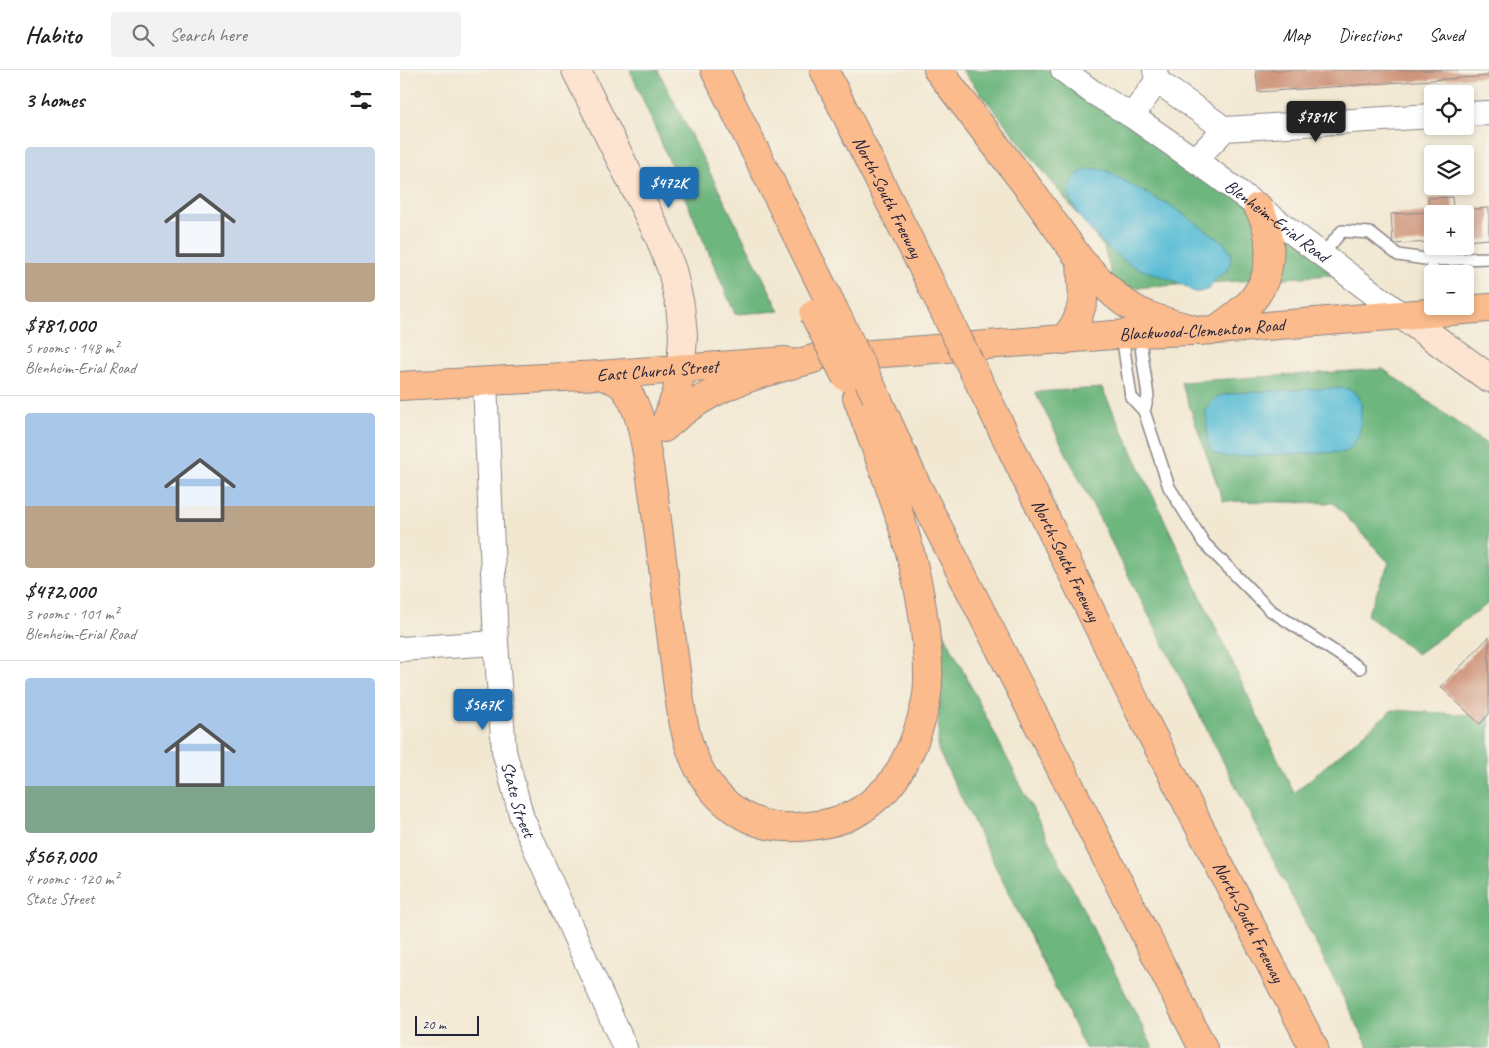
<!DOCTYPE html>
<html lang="en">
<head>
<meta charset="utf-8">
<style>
	body { margin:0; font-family:Caveat,sans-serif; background:#f2f2f2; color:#222; height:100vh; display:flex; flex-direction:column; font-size:19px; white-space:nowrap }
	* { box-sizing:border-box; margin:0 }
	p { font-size:16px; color:#767676 }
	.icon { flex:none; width:28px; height:28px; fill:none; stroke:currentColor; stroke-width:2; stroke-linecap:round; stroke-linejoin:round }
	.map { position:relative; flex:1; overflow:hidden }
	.drawer { display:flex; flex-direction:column; background:#fff; width:400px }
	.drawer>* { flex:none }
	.controls { position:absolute; left:1024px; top:15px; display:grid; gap:10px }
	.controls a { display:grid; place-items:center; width:50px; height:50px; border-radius:5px; background:#fff; box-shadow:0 2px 8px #0003; font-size:25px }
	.scale { position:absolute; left:15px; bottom:12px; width:64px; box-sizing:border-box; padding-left:5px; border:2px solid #22223b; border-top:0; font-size:14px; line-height:18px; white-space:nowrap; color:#22223b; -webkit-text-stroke:4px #f7f3e8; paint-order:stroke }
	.price { position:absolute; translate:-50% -42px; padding:0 11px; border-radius:5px; background:#1f6fb2; color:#fff; font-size:16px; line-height:32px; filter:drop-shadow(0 1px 2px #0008) }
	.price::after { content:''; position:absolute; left:50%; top:30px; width:15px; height:11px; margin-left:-8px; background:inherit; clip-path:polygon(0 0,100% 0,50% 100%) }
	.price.active { background:#222; color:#fff }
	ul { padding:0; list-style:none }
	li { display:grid; align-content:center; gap:10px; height:265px; padding:0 25px }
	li+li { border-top:1px solid #e0e0e0 }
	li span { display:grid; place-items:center; height:155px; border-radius:5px; color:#555 }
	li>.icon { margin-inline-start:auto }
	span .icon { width:90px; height:90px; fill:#fffc; stroke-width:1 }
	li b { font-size:21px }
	h2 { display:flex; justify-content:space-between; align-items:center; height:60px; padding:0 25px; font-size:21px }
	header { display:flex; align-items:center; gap:30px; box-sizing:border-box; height:70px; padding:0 25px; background:#fff; border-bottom:1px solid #e0e0e0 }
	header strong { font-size:24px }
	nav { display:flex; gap:28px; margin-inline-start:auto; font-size:18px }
	.search { width:350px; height:45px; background:#f2f2f2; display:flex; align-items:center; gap:12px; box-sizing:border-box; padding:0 18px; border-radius:5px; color:#767676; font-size:19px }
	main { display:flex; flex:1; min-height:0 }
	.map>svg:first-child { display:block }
</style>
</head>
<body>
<header>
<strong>Habito</strong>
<div class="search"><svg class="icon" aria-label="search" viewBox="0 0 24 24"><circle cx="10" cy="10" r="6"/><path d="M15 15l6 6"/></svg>Search here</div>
<nav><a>Map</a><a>Directions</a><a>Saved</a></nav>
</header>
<main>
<section class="drawer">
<h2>3 homes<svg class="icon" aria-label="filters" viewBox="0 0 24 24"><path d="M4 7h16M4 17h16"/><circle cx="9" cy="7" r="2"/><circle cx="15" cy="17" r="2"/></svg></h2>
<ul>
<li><span style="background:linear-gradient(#c9d6e8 75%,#b9a48a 0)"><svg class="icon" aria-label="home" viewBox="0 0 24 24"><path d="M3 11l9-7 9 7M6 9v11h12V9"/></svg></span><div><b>$781,000</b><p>5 rooms · 148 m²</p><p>Blenheim-Erial Road</p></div></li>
<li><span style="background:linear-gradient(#a9c7e8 60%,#b9a48a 0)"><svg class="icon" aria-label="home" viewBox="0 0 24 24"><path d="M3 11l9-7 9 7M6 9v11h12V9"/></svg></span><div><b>$472,000</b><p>3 rooms · 101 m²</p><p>Blenheim-Erial Road</p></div></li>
<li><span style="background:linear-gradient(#a9c7e8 70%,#7fa58c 0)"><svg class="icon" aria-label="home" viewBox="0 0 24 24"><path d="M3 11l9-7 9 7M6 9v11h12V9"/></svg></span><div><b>$567,000</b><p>4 rooms · 120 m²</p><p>State Street</p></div></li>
</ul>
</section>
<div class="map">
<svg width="1089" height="978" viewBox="0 0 1089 978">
	<rect width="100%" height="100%" fill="#f7f3e8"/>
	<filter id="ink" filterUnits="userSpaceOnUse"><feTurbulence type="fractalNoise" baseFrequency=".02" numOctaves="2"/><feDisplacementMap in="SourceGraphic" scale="10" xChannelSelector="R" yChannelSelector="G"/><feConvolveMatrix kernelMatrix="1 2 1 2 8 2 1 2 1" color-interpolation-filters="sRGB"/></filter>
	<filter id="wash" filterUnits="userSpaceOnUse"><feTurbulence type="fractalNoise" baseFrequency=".0096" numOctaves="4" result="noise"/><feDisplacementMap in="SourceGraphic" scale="20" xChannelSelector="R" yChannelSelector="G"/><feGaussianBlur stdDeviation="1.12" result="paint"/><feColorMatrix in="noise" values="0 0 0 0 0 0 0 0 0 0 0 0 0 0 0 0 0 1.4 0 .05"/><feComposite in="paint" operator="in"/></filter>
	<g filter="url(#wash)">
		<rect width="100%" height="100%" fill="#f2e8d2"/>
		<path fill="#6db67e" stroke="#486c5c" d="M230 0H258L380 241 335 244Z
			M562 0H657L948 204 715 219 704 177Z
			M983 299 1089 376V533L1017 584 967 545 989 493 934 433 823 431 781 312Z
			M702 318 894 723 992 640 1089 646V978H969L635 322Z
			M540 555 753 978H685L538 680Z"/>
		<path fill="#57bcd5" stroke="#3c6f88" d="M691 98 705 100 760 131 767 133 823 172 831 183 830 194 826 202 817 207 809 219C804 220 800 223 795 222 790 221 789 218 785 216 767 205 743 204 725 191 703 175 635 116 691 98Z
			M934 318C943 318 954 318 959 327 961 330 961 336 961 339 962 356 960 371 946 382L826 387 814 383 808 375 806 340 811 332 819 326 834 323Z"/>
		<g id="blocks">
			<path fill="#cf957b" d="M856 0H1089V6L858 22Z
				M1052 127 1053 140 1089 138V169L1065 171V144H1032V172L993 174 991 144 1029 142 1028 128Z
				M1089 567V644L1080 654 1041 617Z"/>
		</g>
	</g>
	<g filter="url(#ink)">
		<use href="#blocks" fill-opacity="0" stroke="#8a8586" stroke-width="1"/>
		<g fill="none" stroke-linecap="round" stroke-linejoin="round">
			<defs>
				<path id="lane" d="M922 185 942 161 970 163 998 185 1032 190 1089 188
					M1032 190 1033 204
					M739 263 748 326 744 341
					M722 265 731 327 744 341 769 417 804 473 870 540 960 598"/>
				<g id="street">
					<path id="s1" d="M663 0 691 21 732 46 816 105 1002 245"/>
					<path d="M755 0 757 11 825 59"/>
					<path d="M1065 44 1089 43"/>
					<path d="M732 46 757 11"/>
					<path d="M795 90 825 59 1032 46"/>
					<path id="s2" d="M85 311 96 573 104 681 122 748 225 978"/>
					<path d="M0 579 96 573"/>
				</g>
				<path id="secondary" d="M176 0 259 166 272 200 280 235 283 265 281 298
					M1002 245 1089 308"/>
				<g id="primary">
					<path d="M816 260C827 251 846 239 854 228 874 202 874 164 858 137"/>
					<path id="s3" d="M433 287 739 263 816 260 1089 238"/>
					<path id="s4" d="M0 316 199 305 385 291"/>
				</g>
				<g id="highway">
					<path d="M315 0 432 236"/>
					<path id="s5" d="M424 0 527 206"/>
					<path d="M538 0 630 120 681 191 683 231 677 251 664 270"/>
					<path d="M681 191C700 211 721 235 747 245 764 252 782 256 800 261"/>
					<path d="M199 305C205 307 213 309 218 312 239 327 245 372 249 395 259 456 265 518 273 579 278 612 280 651 292 683 307 723 341 756 385 757 408 758 442 753 461 740 469 735 475 729 482 723 496 711 505 691 513 674 519 658 525 641 527 624 530 603 527 581 525 560 516 479 485 403 457 327"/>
					<path id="s6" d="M581 316 740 642 914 978"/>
					<path d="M476 326 515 412 803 978"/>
					<path d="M265 355 277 322 281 298"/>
					<path d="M264 358C309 315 355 305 413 289"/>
				</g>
			</defs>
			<use href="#lane" stroke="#8a8586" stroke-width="14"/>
			<use href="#street" stroke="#8a8586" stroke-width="26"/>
			<use href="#secondary" stroke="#8a8586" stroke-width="30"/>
			<use href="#primary" stroke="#8a8586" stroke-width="30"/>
			<use href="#highway" stroke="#8a8586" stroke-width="30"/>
			<use href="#lane" stroke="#fff" stroke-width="11"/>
			<use href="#street" stroke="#fff" stroke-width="24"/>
			<use href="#secondary" stroke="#fde4d1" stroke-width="28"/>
			<use href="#primary" stroke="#fbbb8c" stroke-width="28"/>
			<use href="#highway" stroke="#fbbb8c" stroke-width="28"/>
			<defs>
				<path id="highway-bridge" d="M527 206 581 316
					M432 236 476 326
					M414 244 446 307"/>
			</defs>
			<use href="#highway-bridge" stroke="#8a8586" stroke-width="30" stroke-linecap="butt"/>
			<use href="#highway-bridge" stroke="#fbbb8c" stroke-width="28"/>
		</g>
	</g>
	<g text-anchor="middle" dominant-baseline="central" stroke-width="4" stroke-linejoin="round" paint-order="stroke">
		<g font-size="18" fill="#22223b" stroke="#f7f3e8">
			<text stroke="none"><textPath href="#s5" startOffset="142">North-South Freeway</textPath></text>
			<text stroke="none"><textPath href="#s1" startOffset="262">Blenheim-Erial Road</textPath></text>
			<text stroke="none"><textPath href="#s3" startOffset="370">Blackwood-Clementon Road</textPath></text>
			<text stroke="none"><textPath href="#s4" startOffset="258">East Church Street</textPath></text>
			<text stroke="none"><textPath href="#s6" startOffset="194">North-South Freeway</textPath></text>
			<text stroke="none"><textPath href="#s2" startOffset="421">State Street</textPath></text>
			<text stroke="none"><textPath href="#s6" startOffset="599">North-South Freeway</textPath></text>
		</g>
	</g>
</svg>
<div class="controls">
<a><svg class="icon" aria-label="locate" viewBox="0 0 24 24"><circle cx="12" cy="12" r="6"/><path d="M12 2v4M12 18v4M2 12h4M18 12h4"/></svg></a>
<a><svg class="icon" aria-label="layers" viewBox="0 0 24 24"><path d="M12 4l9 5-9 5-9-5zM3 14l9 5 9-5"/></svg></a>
<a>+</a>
<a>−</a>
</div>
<div class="scale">20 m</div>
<b class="price active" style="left:916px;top:73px">$781K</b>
<b class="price" style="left:269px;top:139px">$472K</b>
<b class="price" style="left:83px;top:661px">$567K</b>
</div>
</main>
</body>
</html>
